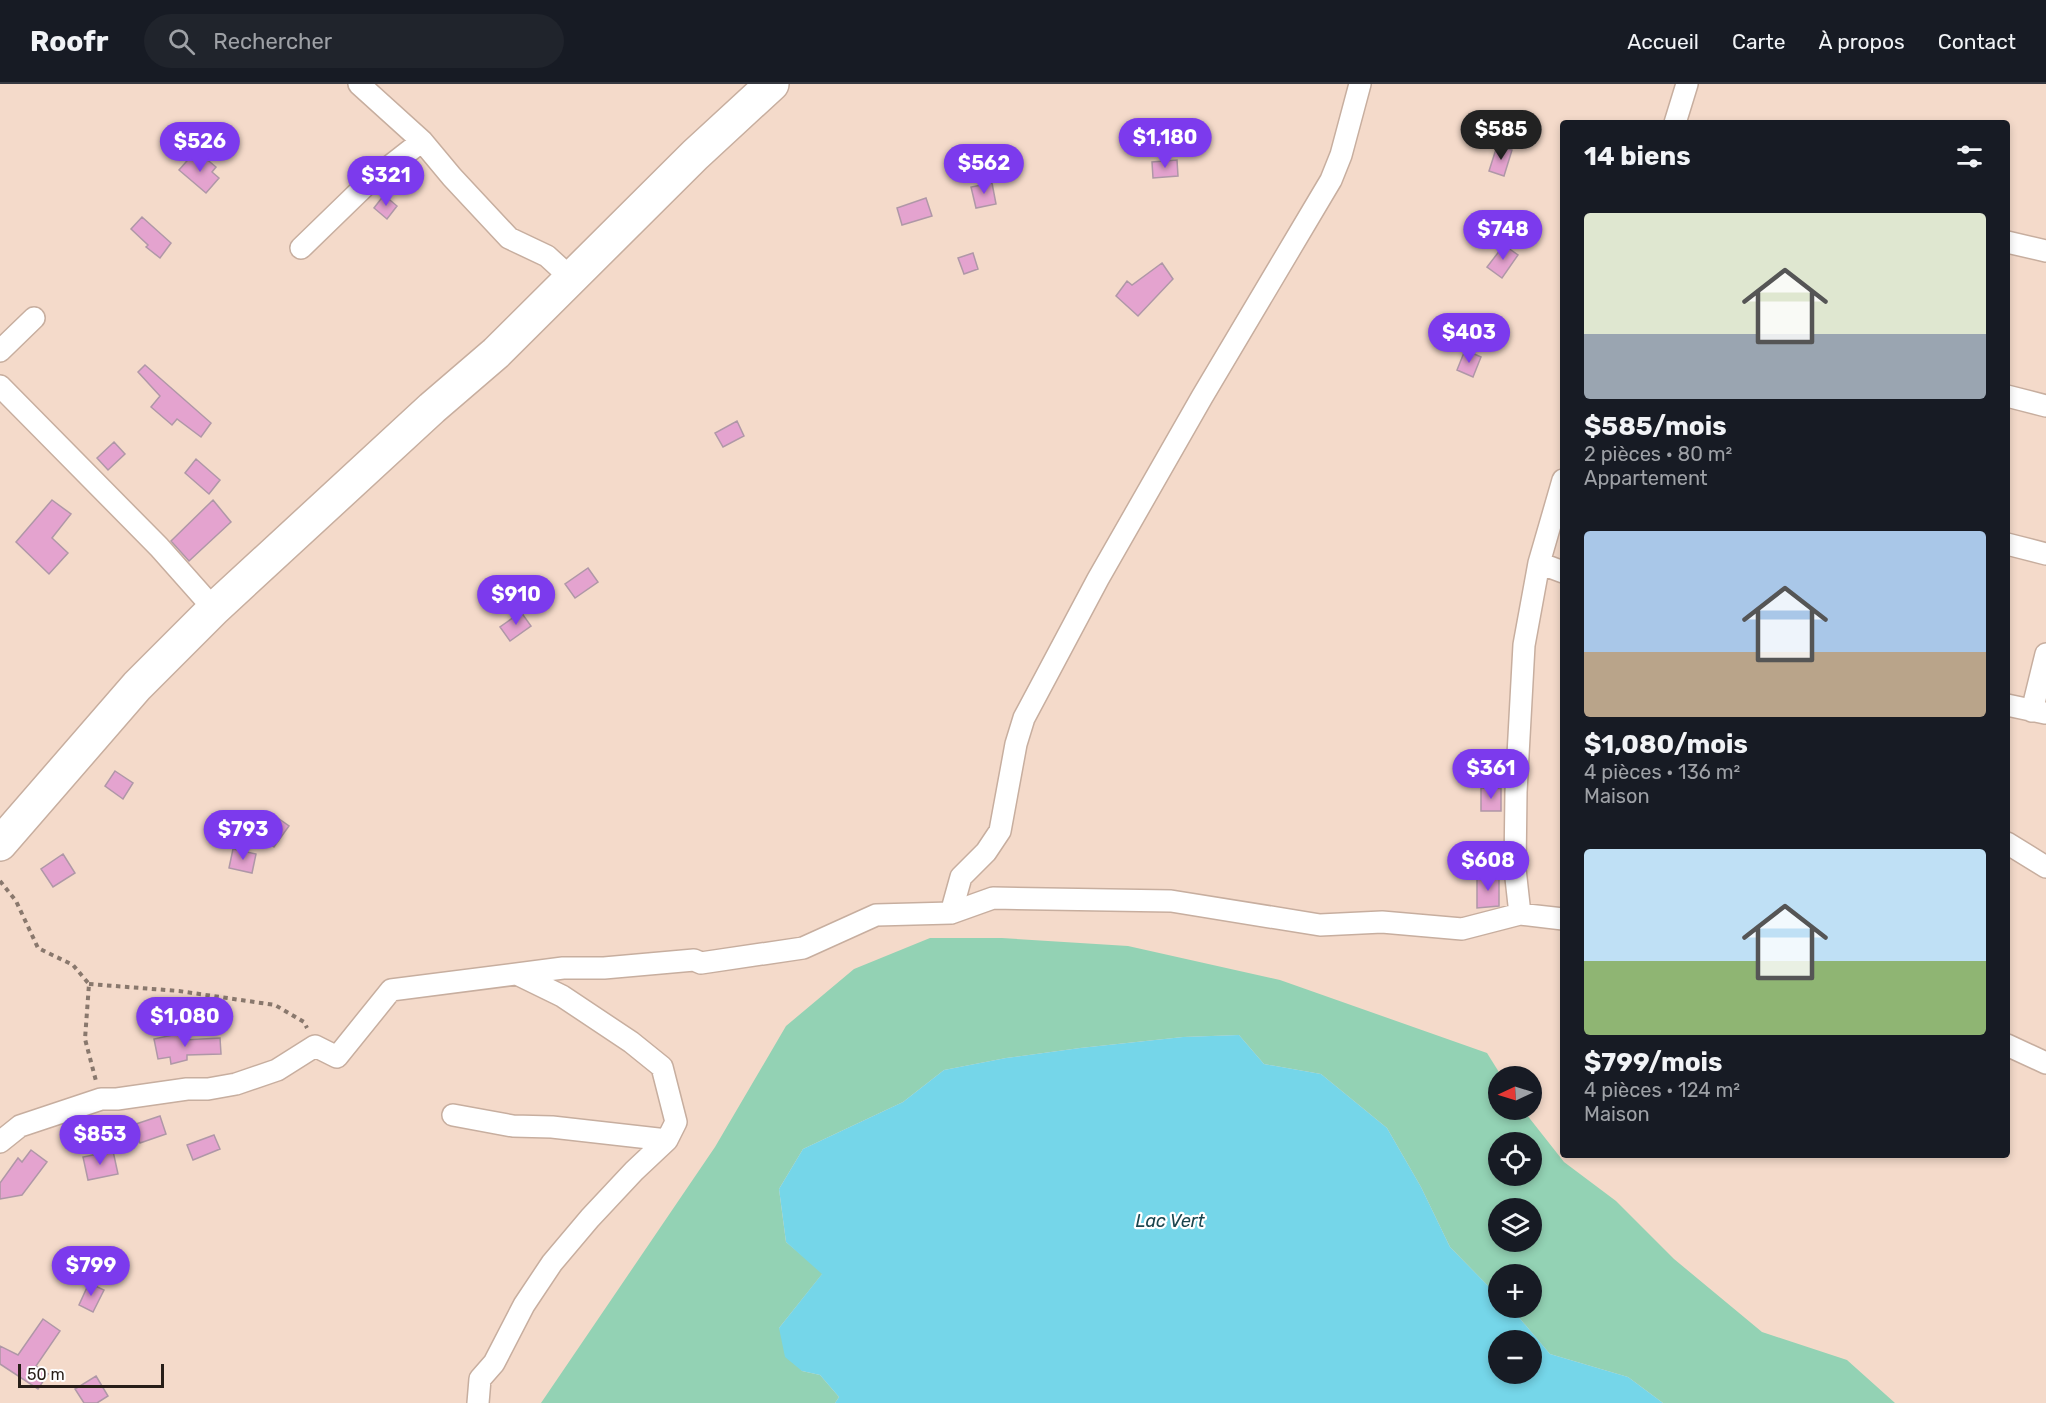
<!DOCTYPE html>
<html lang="fr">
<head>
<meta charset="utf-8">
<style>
	body { margin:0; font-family:Rubik,sans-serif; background:#20242c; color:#f1f3f6; height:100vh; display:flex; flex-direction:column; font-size:22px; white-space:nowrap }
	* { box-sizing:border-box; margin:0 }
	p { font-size:20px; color:#9ea1a6 }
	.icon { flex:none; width:33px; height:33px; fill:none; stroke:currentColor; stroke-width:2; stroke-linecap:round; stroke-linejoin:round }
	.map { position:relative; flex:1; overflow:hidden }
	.details { position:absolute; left:1560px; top:36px; width:450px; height:1038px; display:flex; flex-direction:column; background:#171b24; border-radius:6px; box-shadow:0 3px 9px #0003 }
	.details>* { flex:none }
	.needle { width:39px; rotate:266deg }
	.fabs { position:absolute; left:1488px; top:982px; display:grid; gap:12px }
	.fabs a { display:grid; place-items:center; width:54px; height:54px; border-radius:50%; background:#171b24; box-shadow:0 3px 9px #0003; font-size:30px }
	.scale { position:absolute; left:18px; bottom:15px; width:146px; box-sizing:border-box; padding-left:6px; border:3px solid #271e18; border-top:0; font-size:16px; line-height:21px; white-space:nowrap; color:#271e18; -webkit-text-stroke:4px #fff; paint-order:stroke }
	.price { position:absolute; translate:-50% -51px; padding:0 14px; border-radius:21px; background:#7c3aed; color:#fff; font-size:20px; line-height:39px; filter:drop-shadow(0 2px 3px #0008) }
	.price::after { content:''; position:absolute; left:50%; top:36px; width:18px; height:14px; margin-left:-9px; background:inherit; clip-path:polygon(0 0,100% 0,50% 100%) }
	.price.active { background:#222; color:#fff }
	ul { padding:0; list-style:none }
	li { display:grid; align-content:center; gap:12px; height:318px; padding:0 24px }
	li span { display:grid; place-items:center; height:186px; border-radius:6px; color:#555 }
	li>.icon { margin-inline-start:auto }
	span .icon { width:108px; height:108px; fill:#fffc; stroke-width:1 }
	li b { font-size:26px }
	h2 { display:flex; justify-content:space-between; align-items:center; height:72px; padding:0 24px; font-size:26px }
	header { display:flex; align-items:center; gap:36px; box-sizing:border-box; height:84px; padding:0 30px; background:#171b24; border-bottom:2px solid #363941 }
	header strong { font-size:28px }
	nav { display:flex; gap:33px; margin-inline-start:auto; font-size:21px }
	.search { width:420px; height:54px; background:#20242c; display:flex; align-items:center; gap:15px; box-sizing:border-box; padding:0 21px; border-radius:33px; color:#9ea1a6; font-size:22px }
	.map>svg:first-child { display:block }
</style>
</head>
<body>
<header>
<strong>Roofr</strong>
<div class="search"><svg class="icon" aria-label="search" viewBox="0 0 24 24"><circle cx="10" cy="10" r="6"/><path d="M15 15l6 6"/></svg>Rechercher</div>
<nav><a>Accueil</a><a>Carte</a><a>À propos</a><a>Contact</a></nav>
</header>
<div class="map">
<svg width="2046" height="1319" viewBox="0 0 2046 1319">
	<rect width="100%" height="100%" fill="#f4daca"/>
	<path fill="#93d2b4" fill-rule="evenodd" d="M930 854H1002L1128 862 1280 896 1487 969 1502 993H1498V1026H1523L1564 1078 1616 1117 1674 1175 1762 1248 1847 1276 1895 1319H1663L1628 1293 1550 1270 1511 1224H1532V1191H1498V1212L1450 1163 1421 1103 1387 1044 1321 990 1264 980 1239 951 1183 953 1080 964 1006 974 944 986 903 1018 803 1065 779 1105 786 1158 823 1189 779 1244 802 1287 820 1291 839 1313 835 1319H541L715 1063 786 942 854 885ZM1498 1059H1532V1092H1498ZM1498 1125H1532V1158H1498Z"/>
	<path fill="#75d6e9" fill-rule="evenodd" d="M1239 951 1264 980 1321 990 1387 1044 1421 1103 1450 1163 1498 1212V1224H1511L1550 1270 1628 1293 1663 1319H835L839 1313 820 1291 802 1287 785 1273 779 1244 822 1190 786 1158 779 1105 803 1065 903 1018 944 986 1006 974 1080 964 1183 953ZM1498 1257H1532V1290H1498Z"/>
	<path fill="#e4a3cf" stroke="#af97a7" stroke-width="1.5" d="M1497 62 1512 66 1504 92 1489 87Z
		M193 70 201 77 204 73 216 83 212 88 219 94 206 109 179 86Z
		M1177 76 1178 92 1153 94 1152 78Z
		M992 99 996 120 976 124 971 103Z
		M384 111 397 122 387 135 374 124Z
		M926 114 932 132 902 141 897 124Z
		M142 133 171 159 160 174 146 163 148 161 131 145Z
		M1504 161 1518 171 1502 194 1487 183Z
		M973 169 978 185 964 190 958 174Z
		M1162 179 1173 195 1138 232 1116 212 1127 197 1132 201Z
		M1465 266 1481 273 1473 293 1457 286Z
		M145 281 211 339 201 353 177 335 172 341 151 323 160 312 138 288Z
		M737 337 744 352 723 363 715 349Z
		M114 358 125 370 108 386 97 374Z
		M196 375 220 396 209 410 185 389Z
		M52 416 71 430 52 454 68 469 49 490 16 458Z
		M213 416 231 438 189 477 171 457Z
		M588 484 598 498 575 514 565 500Z
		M521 528 531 542 510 557 500 543Z
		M115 687 133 699 123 715 105 702Z
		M1481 704H1501V727H1481Z
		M275 732 289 742 274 763 260 753Z
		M233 765 256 770 252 789 229 784Z
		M63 770 75 789 53 803 41 785Z
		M1477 792H1499V822L1477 824Z
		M182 949 183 956 220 954 221 970 187 971V976L171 980 170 973 158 975 154 955Z
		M160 1032 166 1050 140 1059 133 1041Z
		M214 1051 220 1065 193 1076 187 1061Z
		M31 1066 47 1078 22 1111 0 1115V1099L18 1074 22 1078Z
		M113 1067 118 1090 88 1096 83 1073Z
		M89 1199 104 1206 93 1228 79 1221Z
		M43 1235 60 1247 36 1282 48 1290 38 1305 0 1280V1262L18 1271Z
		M96 1292 108 1312 97 1319H84L75 1305Z"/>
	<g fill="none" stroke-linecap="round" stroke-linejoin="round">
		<defs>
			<path id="street" d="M359 0 422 57 452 93 509 154 547 172 571 194
				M1675 39 1687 0
				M2007 158 2046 167
				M301 164 367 100 422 57
				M0 267 34 234
				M0 302 159 463 214 525
				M2007 312 2046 322
				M2007 460 2046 470
				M1539 479 1563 488
				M2007 621 2045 629
				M2032 627 2046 570
				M2007 759 2046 783
				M951 829 961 793 986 768 1000 747 1016 660 1024 634 1098 495 1202 313 1331 96 1341 71 1360 0
				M1520 830 1515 785 1516 708 1524 561 1539 479 1563 396
				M2007 961 2046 979
				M453 1031 513 1042 552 1043 667 1056
				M0 1058 20 1042 101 1015H117L187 1005H208L236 1000 277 986 315 962 337 973 391 906 563 884H604L694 876 701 879 803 864 876 831 951 829 993 814 1171 817 1320 841 1382 838 1462 845 1520 830 1563 835
				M478 1319 480 1295 494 1279 524 1221 552 1179 590 1134 634 1087 667 1056 676 1038 662 983 631 958 562 912 519 891"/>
			<path id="highway" d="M0 760 137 602 214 525 432 324 496 269 695 71 772 0"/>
		</defs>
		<use href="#street" stroke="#c7ae9f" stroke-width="24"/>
		<use href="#highway" stroke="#c7ae9f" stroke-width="36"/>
		<path stroke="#89786d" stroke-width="4" stroke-dasharray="4.5 4.5" stroke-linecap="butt" d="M0 797 16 817 38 864 73 881 89 900 85 955 96 997
			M89 900 179 907 275 921 304 938 307 944"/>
		<use href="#street" stroke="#fff" stroke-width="21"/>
		<use href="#highway" stroke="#fff" stroke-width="33"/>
	</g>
	<g text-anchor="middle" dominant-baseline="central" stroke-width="4.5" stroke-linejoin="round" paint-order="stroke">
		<g font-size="18" font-style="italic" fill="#19454e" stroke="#fff">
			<text x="1170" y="1137">Lac Vert</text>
		</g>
	</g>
</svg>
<div class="fabs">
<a><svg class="needle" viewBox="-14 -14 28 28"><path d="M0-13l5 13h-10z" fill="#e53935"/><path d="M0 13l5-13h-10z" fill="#9ea1a6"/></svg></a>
<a><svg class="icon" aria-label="locate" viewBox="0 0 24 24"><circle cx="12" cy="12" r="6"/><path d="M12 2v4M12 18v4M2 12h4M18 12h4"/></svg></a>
<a><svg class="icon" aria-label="layers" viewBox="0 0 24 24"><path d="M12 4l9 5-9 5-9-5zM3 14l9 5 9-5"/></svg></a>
<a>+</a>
<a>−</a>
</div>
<div class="scale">50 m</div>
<b class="price active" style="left:1501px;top:77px">$585</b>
<b class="price" style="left:1165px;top:85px">$1,180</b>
<b class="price" style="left:200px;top:89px">$526</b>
<b class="price" style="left:984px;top:111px">$562</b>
<b class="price" style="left:386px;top:123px">$321</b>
<b class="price" style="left:1503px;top:177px">$748</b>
<b class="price" style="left:1469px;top:280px">$403</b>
<b class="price" style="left:516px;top:542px">$910</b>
<b class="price" style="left:1491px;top:716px">$361</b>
<b class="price" style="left:243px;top:777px">$793</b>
<b class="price" style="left:1488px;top:808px">$608</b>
<b class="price" style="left:185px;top:964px">$1,080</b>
<b class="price" style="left:100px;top:1082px">$853</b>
<b class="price" style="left:91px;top:1213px">$799</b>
<section class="details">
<h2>14 biens<svg class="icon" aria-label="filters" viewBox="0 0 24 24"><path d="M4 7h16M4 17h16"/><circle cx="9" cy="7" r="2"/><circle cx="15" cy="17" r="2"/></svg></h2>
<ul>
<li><span style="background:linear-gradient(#dfe7d0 65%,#9aa5b1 0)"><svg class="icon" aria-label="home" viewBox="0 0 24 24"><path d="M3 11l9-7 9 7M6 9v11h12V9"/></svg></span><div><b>$585/mois</b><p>2 pièces · 80 m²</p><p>Appartement</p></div></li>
<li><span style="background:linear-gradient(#a9c7e8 65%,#b9a48a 0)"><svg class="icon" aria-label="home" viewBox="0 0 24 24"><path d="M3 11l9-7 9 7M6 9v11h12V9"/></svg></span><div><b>$1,080/mois</b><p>4 pièces · 136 m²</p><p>Maison</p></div></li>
<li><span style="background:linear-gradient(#bfe0f5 60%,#8fb573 0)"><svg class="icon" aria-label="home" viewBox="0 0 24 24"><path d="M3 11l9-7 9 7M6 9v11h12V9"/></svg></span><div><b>$799/mois</b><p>4 pièces · 124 m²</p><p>Maison</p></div></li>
</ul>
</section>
</div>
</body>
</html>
